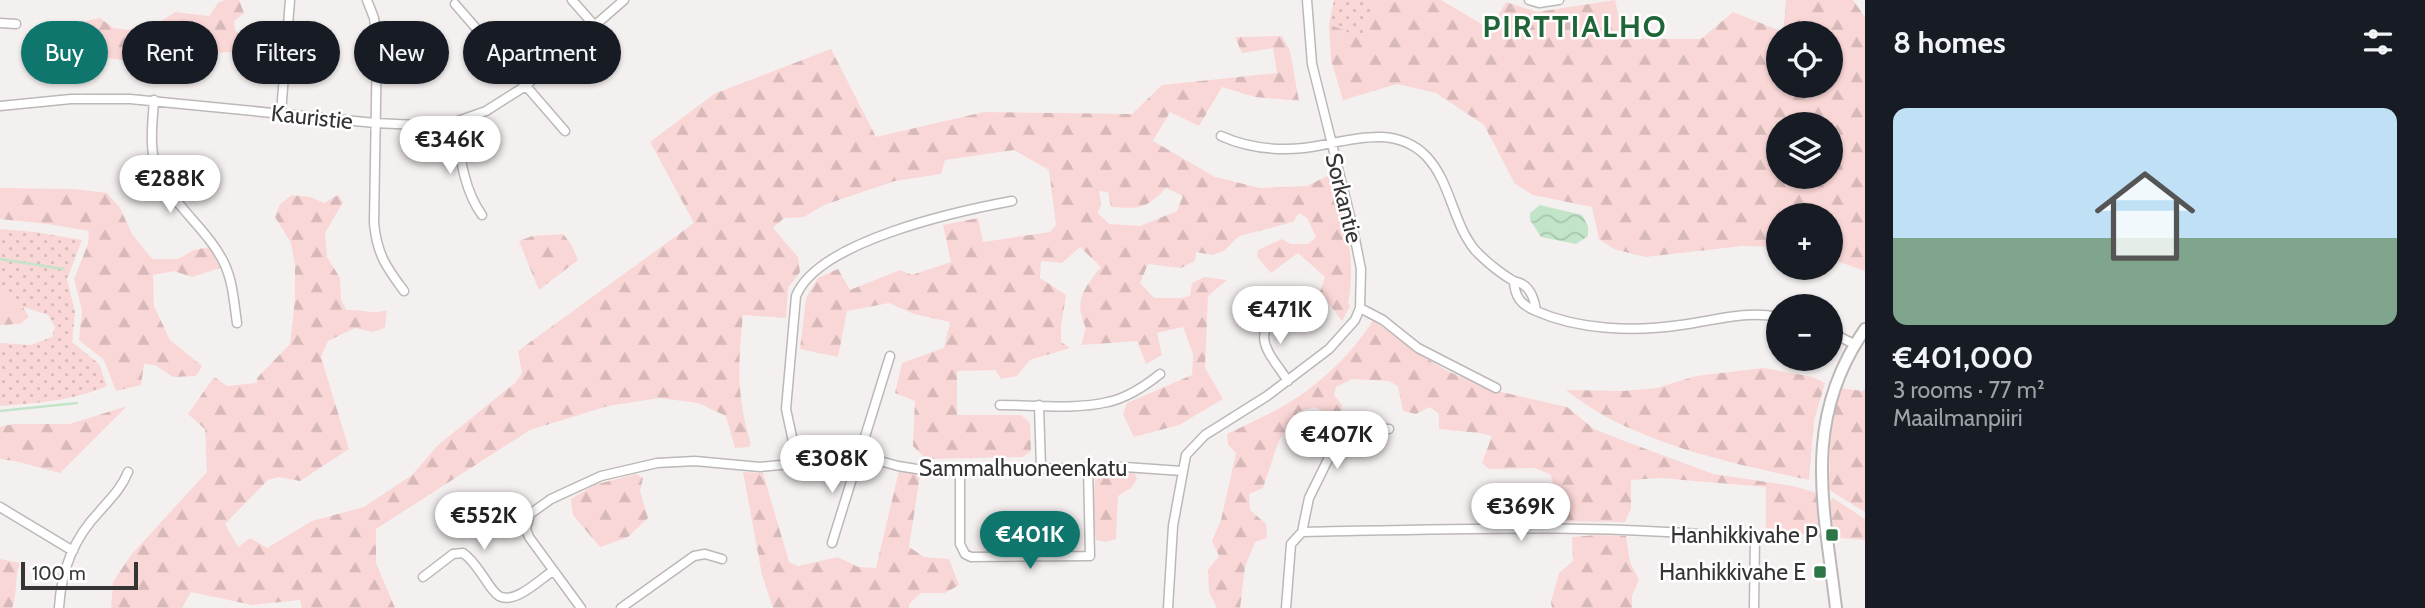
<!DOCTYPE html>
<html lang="en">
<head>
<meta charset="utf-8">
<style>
	body { margin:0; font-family:Cabin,sans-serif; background:#20242c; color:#f1f3f6; height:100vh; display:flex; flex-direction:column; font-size:26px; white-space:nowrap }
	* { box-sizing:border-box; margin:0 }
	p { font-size:23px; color:#9ea1a6 }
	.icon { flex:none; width:38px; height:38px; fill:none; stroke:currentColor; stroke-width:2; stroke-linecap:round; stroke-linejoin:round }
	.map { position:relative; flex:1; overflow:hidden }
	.details { display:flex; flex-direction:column; background:#171b24; width:560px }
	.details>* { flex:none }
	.hud { position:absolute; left:21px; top:21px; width:665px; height:63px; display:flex; gap:14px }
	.buttons { position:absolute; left:1766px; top:21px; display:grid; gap:14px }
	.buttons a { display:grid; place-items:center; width:77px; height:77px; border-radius:50%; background:#171b24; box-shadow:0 2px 5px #0004; font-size:35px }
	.scale { position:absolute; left:21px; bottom:18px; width:117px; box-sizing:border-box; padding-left:7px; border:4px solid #363434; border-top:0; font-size:19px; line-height:24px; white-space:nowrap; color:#363434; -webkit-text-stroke:5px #fff; paint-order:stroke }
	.price { position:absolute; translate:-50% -60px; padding:0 16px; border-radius:24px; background:#fff; color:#222; font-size:23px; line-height:46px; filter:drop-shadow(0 2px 4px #0008) }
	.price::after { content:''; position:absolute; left:50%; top:42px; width:21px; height:16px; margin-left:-10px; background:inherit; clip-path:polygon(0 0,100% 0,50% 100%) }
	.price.active { background:#0f766e; color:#fff }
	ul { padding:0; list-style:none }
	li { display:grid; align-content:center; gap:14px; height:371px; padding:0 28px }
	li span { display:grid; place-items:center; height:217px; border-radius:14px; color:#555 }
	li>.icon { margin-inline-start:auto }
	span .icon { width:126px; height:126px; fill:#fffc; stroke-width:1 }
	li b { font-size:30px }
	h2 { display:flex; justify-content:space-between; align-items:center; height:84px; padding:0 28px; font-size:30px }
	.chip { padding:0 24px; border-radius:32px; background:#171b24; box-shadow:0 2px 5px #0004; font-size:24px; line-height:63px }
	.chip.active { background:#0f766e; color:#fff }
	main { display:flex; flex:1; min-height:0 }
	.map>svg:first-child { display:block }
</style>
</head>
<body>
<main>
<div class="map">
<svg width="1865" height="608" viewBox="0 0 1865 608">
	<defs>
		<pattern id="grass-dots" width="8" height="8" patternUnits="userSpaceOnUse" patternTransform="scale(1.75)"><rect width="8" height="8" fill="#f9d7d6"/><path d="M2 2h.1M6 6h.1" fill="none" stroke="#d6b9b8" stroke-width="1.8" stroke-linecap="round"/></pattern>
		<pattern id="forest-firs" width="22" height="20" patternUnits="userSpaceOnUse" patternTransform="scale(1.75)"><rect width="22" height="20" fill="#f9d7d6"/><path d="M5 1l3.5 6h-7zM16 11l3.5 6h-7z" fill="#d6b9b8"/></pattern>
		<pattern id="water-waves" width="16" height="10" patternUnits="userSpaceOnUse" patternTransform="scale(1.75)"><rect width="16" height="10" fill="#c2e5c9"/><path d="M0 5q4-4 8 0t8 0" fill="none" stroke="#a7c5ad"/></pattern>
	</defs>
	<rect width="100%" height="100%" fill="#f5f0f0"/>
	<path fill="url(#grass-dots)" d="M1334 0H1374L1361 39 1329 24Z
		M0 229 35 232 82 240 67 279 75 312 72 342 99 364 107 386C72 401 37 403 0 406V343L31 345 52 337 55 327 48 315 23 307 0 294Z"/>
	<path fill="url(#forest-firs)" fill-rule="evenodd" d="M226 0H239L244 13 234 21 235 30 246 39 237 51 221 53 204 43 177 47 164 56 143 63 107 58 43 57 30 53V44C52 31 73 23 100 18L113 28 145 32 175 12 209 16 219 2Z
		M1374 0H1441L1490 29 1506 2 1537 12 1615 0 1624 39H1701L1733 12 1783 32 1786 0H1853L1865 17V271L1831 259 1830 215H1778V247L1742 246 1645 257 1614 249 1599 239 1592 207 1533 195 1515 184 1484 125 1436 93 1397 84 1343 100 1331 60 1329 24 1361 38ZM1778 33H1830V86H1778ZM1778 124H1830V177H1778Z
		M1282 36 1290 51 1299 101 1255 97 1222 87 1199 126 1170 112 1153 141 1215 177 1260 188 1307 186 1333 173C1344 217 1357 258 1348 303L1350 306 1342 321 1320 292 1325 277 1298 253 1271 273 1257 257 1258 250 1282 239 1291 244H1308L1316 237 1307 218 1299 213 1293 222 1239 236 1224 251 1212 255 1196 252 1195 261 1181 268 1148 264 1140 283 1154 298H1182L1190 296 1192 283 1204 277 1227 280 1208 296 1205 368 1223 399 1179 425 1134 437 1123 414 1127 403 1192 375 1193 354 1183 327 1157 333 1162 355 1146 364 1137 341 1081 345 1086 328C1073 301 1084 288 1101 267L1080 247 1062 263 1041 261 1040 278 1066 295 1061 326V342L1070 348 1030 360 1017 376 1001 379 995 370 957 371V415H1021L1030 423 1031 451 1023 457 926 459 913 446 915 401 895 393 902 363 944 348 950 322 914 314 889 303 847 311 838 357 800 349 806 298 818 278 838 269 850 290 900 270 912 275 951 262 943 225 978 218 983 242 1050 232 1056 225 1049 170 1014 150 945 160 941 174 895 181 824 205 804 217 784 218 773 228 798 257 800 272 788 288 786 318 743 315C738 365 736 395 751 444L749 447 735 448 726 416 698 403 660 398 608 406 530 430 376 529V563L395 608H302L300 600 252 605 191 592 182 608H111L113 582 131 555 207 472 205 429 188 414 214 377 227 386 257 383V378L290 344 295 300V265L291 243 275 217 280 204 292 195 310 197 324 203 338 195 343 202 325 233 327 257 340 278 341 299 346 310C362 309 372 315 387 310L385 328 372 332 355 328 328 341 321 357 349 449 300 481 278 477 268 480 225 524 238 547 250 538 267 548 312 521 364 507 412 475 438 445 516 382 522 373 518 351 694 223 650 142 714 94 831 49 876 137 984 112 1132 114 1162 85 1277 73 1273 48 1242 53 1235 37ZM1166 188 1183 196 1177 211 1140 226 1109 224 1098 213 1101 204 1099 191 1108 192 1111 207C1139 209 1146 209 1166 188Z
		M0 188 74 189 107 193 120 208 132 234 152 259H178L194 250 210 247 220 268 192 277 174 271 153 275 154 306 170 340 202 366 196 376 173 377 155 365 144 364 141 385 116 391 104 360 79 340 82 311 74 279 88 244 89 231 48 224 0 219Z
		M563 234 571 244 578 260 539 290 519 241 532 236Z
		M0 294 23 307 29 317 20 324 0 325Z
		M1373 320 1422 356 1449 372 1497 391 1567 407 1594 429 1619 439 1713 474 1793 486 1817 493 1821 537 1766 528V487L1660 478 1631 480V508L1625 522 1551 521 1544 510 1555 496 1551 475 1535 468 1489 469 1482 463 1492 436 1479 433 1439 429V414L1430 407 1416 414 1403 411 1398 386 1389 381 1352 379 1336 387 1334 395 1342 405 1341 415 1334 417 1315 407 1298 412 1279 440 1263 488 1249 494 1250 510 1266 524 1267 538 1255 542 1245 567 1240 608H1217L1209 592 1208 570 1219 556 1212 541 1221 520 1236 453 1228 445 1227 434C1247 424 1268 415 1287 404 1320 384 1353 353 1373 320Z
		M1763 368 1813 377 1825 383 1814 421 1809 480C1730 463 1629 442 1566 390L1623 391 1657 388 1696 376Z
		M1840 388 1862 391 1865 389V512L1829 490 1831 417Z
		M127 406 60 473 15 461 0 459V427L13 424H70Z
		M1102 469 1134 472 1137 479 1131 488 1118 496 1116 539 1105 542 1096 540 1092 510 1096 473Z
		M899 471 920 475 909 547 924 557 949 559 959 585 945 593H921L909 604V608H773L762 575 743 472 763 473 789 562 798 566 838 557 858 567 876 568Z
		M636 474 643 478 640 491 648 518 628 537 600 547 573 515 571 499 594 485Z
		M1833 498 1865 519V540L1838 538 1832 532 1829 502Z
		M1596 535 1626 536 1630 562 1639 580 1632 596V608H1552L1551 602 1559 573 1573 561 1572 537Z
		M0 559 20 563C14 578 18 592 12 608H0Z"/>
	<path fill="url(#water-waves)" d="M1540 205 1582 215 1588 226V236L1576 244 1541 237 1530 220V213Z"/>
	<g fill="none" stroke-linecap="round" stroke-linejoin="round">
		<path stroke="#c2e5c9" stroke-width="2.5" d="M0 259 63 269
			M0 411 77 403"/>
		<defs>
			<path id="minor" d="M367 0 374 18 377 43 374 223C377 254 386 267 404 291
				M572 0 594 25
				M1529 0 1539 3 1559 0
				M455 4 565 131
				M0 23 16 24
				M154 100C153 118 150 136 153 154 161 199 207 225 225 265 233 283 234 303 237 323
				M0 106 71 99H130L375 123 418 125 455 122 486 111 524 87 624 0
				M281 113 290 0
				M455 122C460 154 463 189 482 215
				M1221 136C1248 148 1275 151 1304 148 1345 143 1392 122 1426 156 1451 182 1452 222 1475 250 1484 260 1500 273 1512 280 1515 282 1519 282 1522 284 1531 289 1535 301 1536 311 1579 330 1634 332 1681 325 1714 321 1744 310 1778 317
				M1514 282C1515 297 1521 305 1536 311
				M1282 306C1249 337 1268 351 1288 381
				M1360 308 1383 320 1418 348 1496 388
				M1830 332 1854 344
				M1000 405C1034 405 1074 410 1108 402 1127 398 1145 386 1160 374
				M1039 405 1041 469
				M797 460 786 409 796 296C818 241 958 211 1012 201
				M960 471V544L965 554 971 557 1090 556 1088 467
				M0 507 73 551
				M1302 532 1309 498 1342 431 1355 427 1389 429
				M832 543 890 356
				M423 577 453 554 463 553C473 560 478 569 485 579 489 585 493 592 499 596 515 605 540 579 553 571
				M59 608C61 572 74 538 99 512 111 498 121 489 128 472
				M581 608 529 537 526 529 530 514 551 499 601 476 657 463 695 461 760 467 781 465 840 450 898 466 929 471 1125 467 1182 471
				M621 608 694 556 705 554 722 559
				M1168 608 1173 526 1186 455 1205 435 1267 396 1329 349 1355 320 1360 308 1361 269 1352 224 1312 64 1307 0
				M1286 608 1291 544 1302 532C1453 529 1605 523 1755 539L1754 608"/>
			<path id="secondary" d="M1836 608C1824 506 1801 421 1865 329"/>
		</defs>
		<use href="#minor" stroke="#bdb8b8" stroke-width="11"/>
		<use href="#secondary" stroke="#bdb8b8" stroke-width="14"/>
		<use href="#minor" stroke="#fff" stroke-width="8"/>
		<use href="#secondary" stroke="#fff" stroke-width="10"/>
	</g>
	<g fill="#2b7644" stroke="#fff" stroke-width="2.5">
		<rect x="1825" y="528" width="14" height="14" rx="3.5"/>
		<rect x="1813" y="565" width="14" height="14" rx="3.5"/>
	</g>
	<g text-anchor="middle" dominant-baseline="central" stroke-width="5" stroke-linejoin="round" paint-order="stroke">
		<g font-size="23" fill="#363434" stroke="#fff">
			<text transform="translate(312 117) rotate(6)">Kauristie</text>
			<text transform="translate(1344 198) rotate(76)">Sorkantie</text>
			<text x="1023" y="468">Sammalhuoneenkatu</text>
		</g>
		<g font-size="23" fill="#363434" stroke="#fff" text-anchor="end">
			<text x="1818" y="535">Hanhikkivahe P</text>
			<text x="1806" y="572">Hanhikkivahe E</text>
		</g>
		<g font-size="30" font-weight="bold" letter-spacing="2" fill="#206538" stroke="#fff">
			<text x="1575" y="26">PIRTTIALHO</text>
		</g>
	</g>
</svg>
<div class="buttons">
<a><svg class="icon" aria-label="locate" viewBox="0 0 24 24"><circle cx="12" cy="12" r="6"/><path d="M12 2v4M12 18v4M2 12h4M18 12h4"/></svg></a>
<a><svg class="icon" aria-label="layers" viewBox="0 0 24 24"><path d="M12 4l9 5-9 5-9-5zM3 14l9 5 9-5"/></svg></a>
<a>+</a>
<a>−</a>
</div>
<div class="scale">100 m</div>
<b class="price" style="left:450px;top:176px">€346K</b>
<b class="price" style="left:170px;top:215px">€288K</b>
<b class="price" style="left:1280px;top:346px">€471K</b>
<b class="price" style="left:1337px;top:471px">€407K</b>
<b class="price" style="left:832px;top:495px">€308K</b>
<b class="price" style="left:1521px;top:543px">€369K</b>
<b class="price" style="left:484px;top:552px">€552K</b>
<b class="price active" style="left:1030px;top:571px">€401K</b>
<div class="hud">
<a class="chip active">Buy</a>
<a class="chip">Rent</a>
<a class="chip">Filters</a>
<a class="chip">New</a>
<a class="chip">Apartment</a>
</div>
</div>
<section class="details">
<h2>8 homes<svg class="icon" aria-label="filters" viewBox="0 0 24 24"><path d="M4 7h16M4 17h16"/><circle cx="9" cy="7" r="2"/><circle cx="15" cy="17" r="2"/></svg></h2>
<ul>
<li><span style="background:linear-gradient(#bfe0f5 60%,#7fa58c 0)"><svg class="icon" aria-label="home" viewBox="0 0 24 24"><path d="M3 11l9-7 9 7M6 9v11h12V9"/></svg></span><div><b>€401,000</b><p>3 rooms · 77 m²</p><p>Maailmanpiiri</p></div></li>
</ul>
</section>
</main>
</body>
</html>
